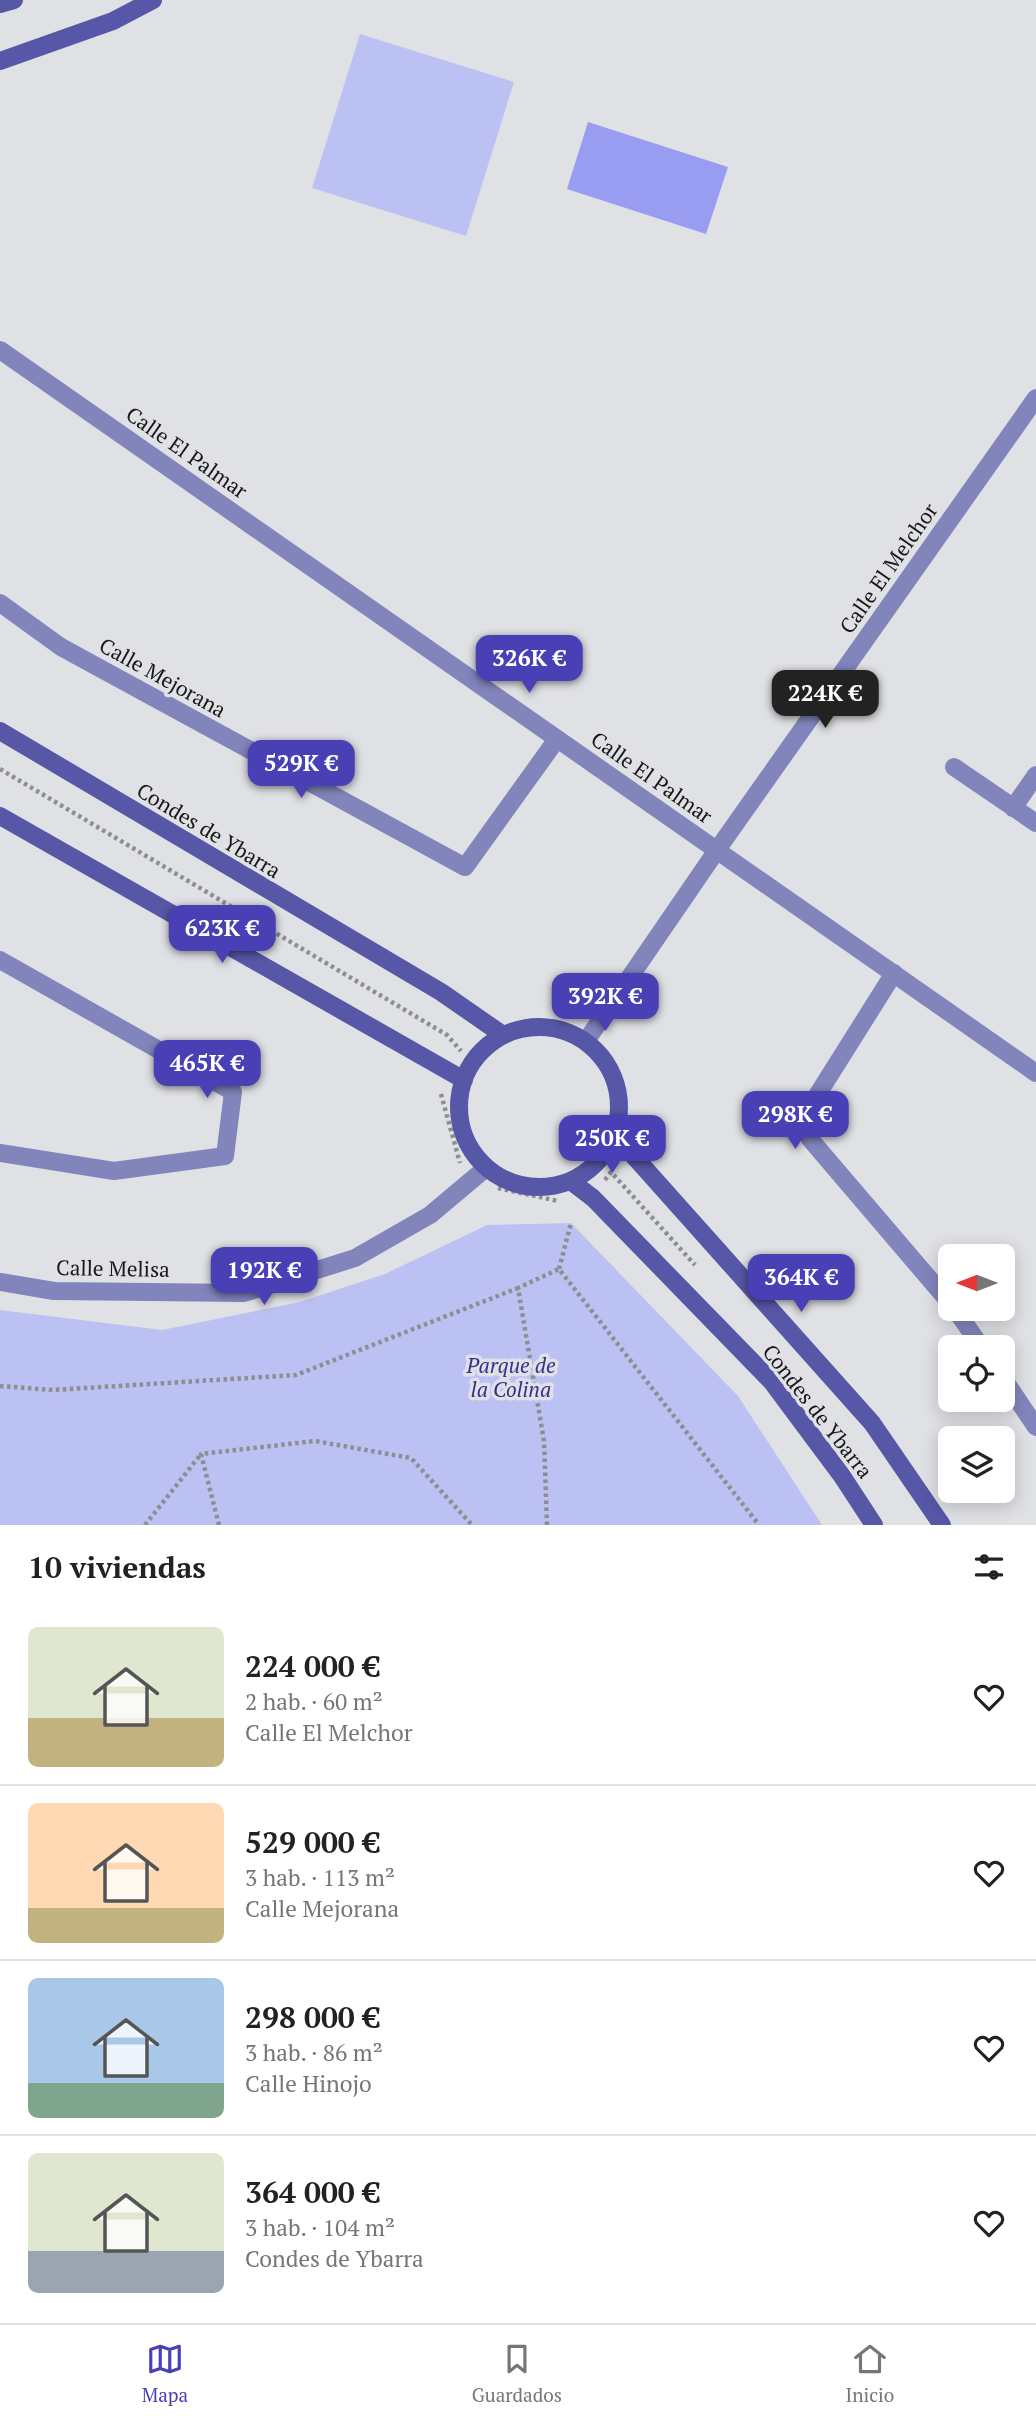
<!DOCTYPE html>
<html lang="es">
<head>
<meta charset="utf-8">
<style>
	body { margin:0; font-family:"PT Serif",serif; background:#f2f2f2; color:#222; height:100vh; display:flex; flex-direction:column; font-size:26px; white-space:nowrap }
	* { box-sizing:border-box; margin:0 }
	p { font-size:23px; color:#767676 }
	.icon { flex:none; width:38px; height:38px; fill:none; stroke:currentColor; stroke-width:2; stroke-linecap:round; stroke-linejoin:round }
	.map { position:relative; height:1525px; overflow:hidden }
	.details { display:flex; flex-direction:column; background:#fff; flex:1 }
	.details>* { flex:none }
	.needle { width:46px; rotate:270deg }
	.tools { position:absolute; left:938px; top:1244px; display:grid; gap:14px }
	.tools a { display:grid; place-items:center; width:77px; height:77px; border-radius:10px; background:#fff; box-shadow:0 4px 18px #0003; font-size:35px }
	.price { position:absolute; translate:-50% -60px; padding:0 16px; border-radius:14px; background:#4a40b6; color:#fff; font-size:23px; line-height:46px; filter:drop-shadow(0 2px 4px #0008) }
	.price::after { content:''; position:absolute; left:50%; top:42px; width:21px; height:16px; margin-left:-10px; background:inherit; clip-path:polygon(0 0,100% 0,50% 100%) }
	.price.current { background:#222; color:#fff }
	ul { padding:0; list-style:none }
	li { display:flex; align-items:center; gap:21px; height:175px; padding:0 28px }
	li+li { border-top:2px solid #e0e0e0 }
	li span { display:grid; place-items:center; flex:none; width:196px; height:140px; border-radius:10px; color:#555 }
	li>.icon { margin-inline-start:auto }
	span .icon { width:84px; height:84px; fill:#fffc; stroke-width:1 }
	li b { font-size:30px }
	h2 { display:flex; justify-content:space-between; align-items:center; height:84px; padding:0 28px; font-size:30px }
	.tabs { display:flex; justify-content:space-around; align-items:center; height:98px; border-top:2px solid #e0e0e0; background:#fff; font-size:19px; color:#767676 }
	.tabs a { display:grid; justify-items:center; gap:4px }
	.tabs .current { color:#4a40b6 }
	.map>svg:first-child { display:block }
</style>
</head>
<body>
<div class="map">
<svg width="1036" height="1525" viewBox="0 0 1036 1525">
	<rect width="100%" height="100%" fill="#e0e1e5"/>
	<path fill="#bcc1f3" d="M360 34 514 82 466 236 312 188Z
		M571 1223 738 1396 822 1525H0V1310L162 1330 300 1302 385 1274 487 1225Z"/>
	<path fill="#989df2" d="M588 122 728 167 706 234 567 189Z"/>
	<g fill="none" stroke-linecap="round" stroke-linejoin="round">
		<path stroke="#8d8e91" stroke-width="4.5" stroke-dasharray="3.5 3.5" stroke-linecap="butt" d="M0 769 447 1035 461 1051
			M441 1094 460 1163
			M605 1180 611 1172 695 1265
			M498 1188 558 1201
			M559 1269 571 1223
			M0 1386 53 1390 296 1375 518 1288
			M145 1525 201 1454
			M219 1525 201 1454 315 1441 411 1458 472 1525
			M547 1525 544 1441 518 1288 559 1269 759 1525"/>
		<path stroke="#8185bc" stroke-width="18" d="M0 350 1036 1073
			M0 603 61 647 465 867 557 739
			M954 767 1036 823
			M1013 808 1036 775
			M0 960 233 1092 225 1156 114 1171 0 1153
			M894 973 811 1105C806 1118 804 1127 810 1139L950 1303
			M586 1041 717 850 1036 398
			M0 1282 54 1291 244 1293 355 1258 430 1215 486 1168
			M955 1309 982 1348
			M1003 1378 1036 1427"/>
		<path stroke="#5657a6" stroke-width="18" d="M0 4 14 0
			M0 61 113 21 153 0
			M0 731 441 992 503 1035
			M0 816 464 1080
			M459 1107a80 80 0 1 1 160 0a80 80 0 1 1-160 0Z
			M615 1135 872 1423 942 1525
			M572 1182 593 1198 772 1382 842 1476 874 1525"/>
	</g>
	<g text-anchor="middle" dominant-baseline="central" stroke-width="7" stroke-linejoin="round" paint-order="stroke">
		<g font-size="21" fill="#18181a" stroke="#e0e1e5">
			<text transform="translate(187 452) rotate(35)">Calle El Palmar</text>
			<text transform="translate(888 568) rotate(-55)">Calle El Melchor</text>
			<text transform="translate(163 677) rotate(29)">Calle Mejorana</text>
			<text transform="translate(652 777) rotate(35)">Calle El Palmar</text>
			<text transform="translate(209 830) rotate(31)">Condes de Ybarra</text>
			<text transform="translate(113 1268) rotate(1)">Calle Melisa</text>
			<text transform="translate(818 1411) rotate(52)">Condes de Ybarra</text>
		</g>
		<g font-size="21" font-style="italic" fill="#372e8f" stroke="#e0e1e5">
			<text x="511" y="1365">Parque de<tspan x="511" dy="24">la Colina</tspan></text>
		</g>
	</g>
</svg>
<div class="tools">
<a><svg class="needle" viewBox="-14 -14 28 28"><path d="M0-13l5 13h-10z" fill="#e53935"/><path d="M0 13l5-13h-10z" fill="#767676"/></svg></a>
<a><svg class="icon" aria-label="locate" viewBox="0 0 24 24"><circle cx="12" cy="12" r="6"/><path d="M12 2v4M12 18v4M2 12h4M18 12h4"/></svg></a>
<a><svg class="icon" aria-label="layers" viewBox="0 0 24 24"><path d="M12 4l9 5-9 5-9-5zM3 14l9 5 9-5"/></svg></a>
</div>
<b class="price" style="left:529px;top:695px">326K €</b>
<b class="price current" style="left:825px;top:730px">224K €</b>
<b class="price" style="left:301px;top:800px">529K €</b>
<b class="price" style="left:222px;top:965px">623K €</b>
<b class="price" style="left:605px;top:1033px">392K €</b>
<b class="price" style="left:207px;top:1100px">465K €</b>
<b class="price" style="left:795px;top:1151px">298K €</b>
<b class="price" style="left:612px;top:1175px">250K €</b>
<b class="price" style="left:264px;top:1307px">192K €</b>
<b class="price" style="left:801px;top:1314px">364K €</b>
</div>
<section class="details">
<h2>10 viviendas<svg class="icon" aria-label="filters" viewBox="0 0 24 24"><path d="M4 7h16M4 17h16"/><circle cx="9" cy="7" r="2"/><circle cx="15" cy="17" r="2"/></svg></h2>
<ul>
<li><span style="background:linear-gradient(#dfe7d0 65%,#c2b280 0)"><svg class="icon" aria-label="home" viewBox="0 0 24 24"><path d="M3 11l9-7 9 7M6 9v11h12V9"/></svg></span><div><b>224 000 €</b><p>2 hab. · 60 m²</p><p>Calle El Melchor</p></div><svg class="icon" aria-label="heart" viewBox="0 0 24 24"><path d="M12 20l-8-8c-3-5 5-10 8-4 3-6 11-1 8 4z"/></svg></li>
<li><span style="background:linear-gradient(#ffd9b3 75%,#c2b280 0)"><svg class="icon" aria-label="home" viewBox="0 0 24 24"><path d="M3 11l9-7 9 7M6 9v11h12V9"/></svg></span><div><b>529 000 €</b><p>3 hab. · 113 m²</p><p>Calle Mejorana</p></div><svg class="icon" aria-label="heart" viewBox="0 0 24 24"><path d="M12 20l-8-8c-3-5 5-10 8-4 3-6 11-1 8 4z"/></svg></li>
<li><span style="background:linear-gradient(#a9c7e8 75%,#7fa58c 0)"><svg class="icon" aria-label="home" viewBox="0 0 24 24"><path d="M3 11l9-7 9 7M6 9v11h12V9"/></svg></span><div><b>298 000 €</b><p>3 hab. · 86 m²</p><p>Calle Hinojo</p></div><svg class="icon" aria-label="heart" viewBox="0 0 24 24"><path d="M12 20l-8-8c-3-5 5-10 8-4 3-6 11-1 8 4z"/></svg></li>
<li><span style="background:linear-gradient(#dfe7d0 70%,#9aa5b1 0)"><svg class="icon" aria-label="home" viewBox="0 0 24 24"><path d="M3 11l9-7 9 7M6 9v11h12V9"/></svg></span><div><b>364 000 €</b><p>3 hab. · 104 m²</p><p>Condes de Ybarra</p></div><svg class="icon" aria-label="heart" viewBox="0 0 24 24"><path d="M12 20l-8-8c-3-5 5-10 8-4 3-6 11-1 8 4z"/></svg></li>
</ul>
</section>
<nav class="tabs">
<a class="current"><svg class="icon" aria-label="map" viewBox="0 0 24 24"><path d="M3 6l6-2 6 2 6-2v14l-6 2-6-2-6 2zM9 4v14M15 6v14"/></svg>Mapa</a>
<a><svg class="icon" aria-label="saved" viewBox="0 0 24 24"><path d="M7 4h10v16l-5-4-5 4z"/></svg>Guardados</a>
<a><svg class="icon" aria-label="home" viewBox="0 0 24 24"><path d="M3 11l9-7 9 7M6 9v11h12V9"/></svg>Inicio</a>
</nav>
</body>
</html>
